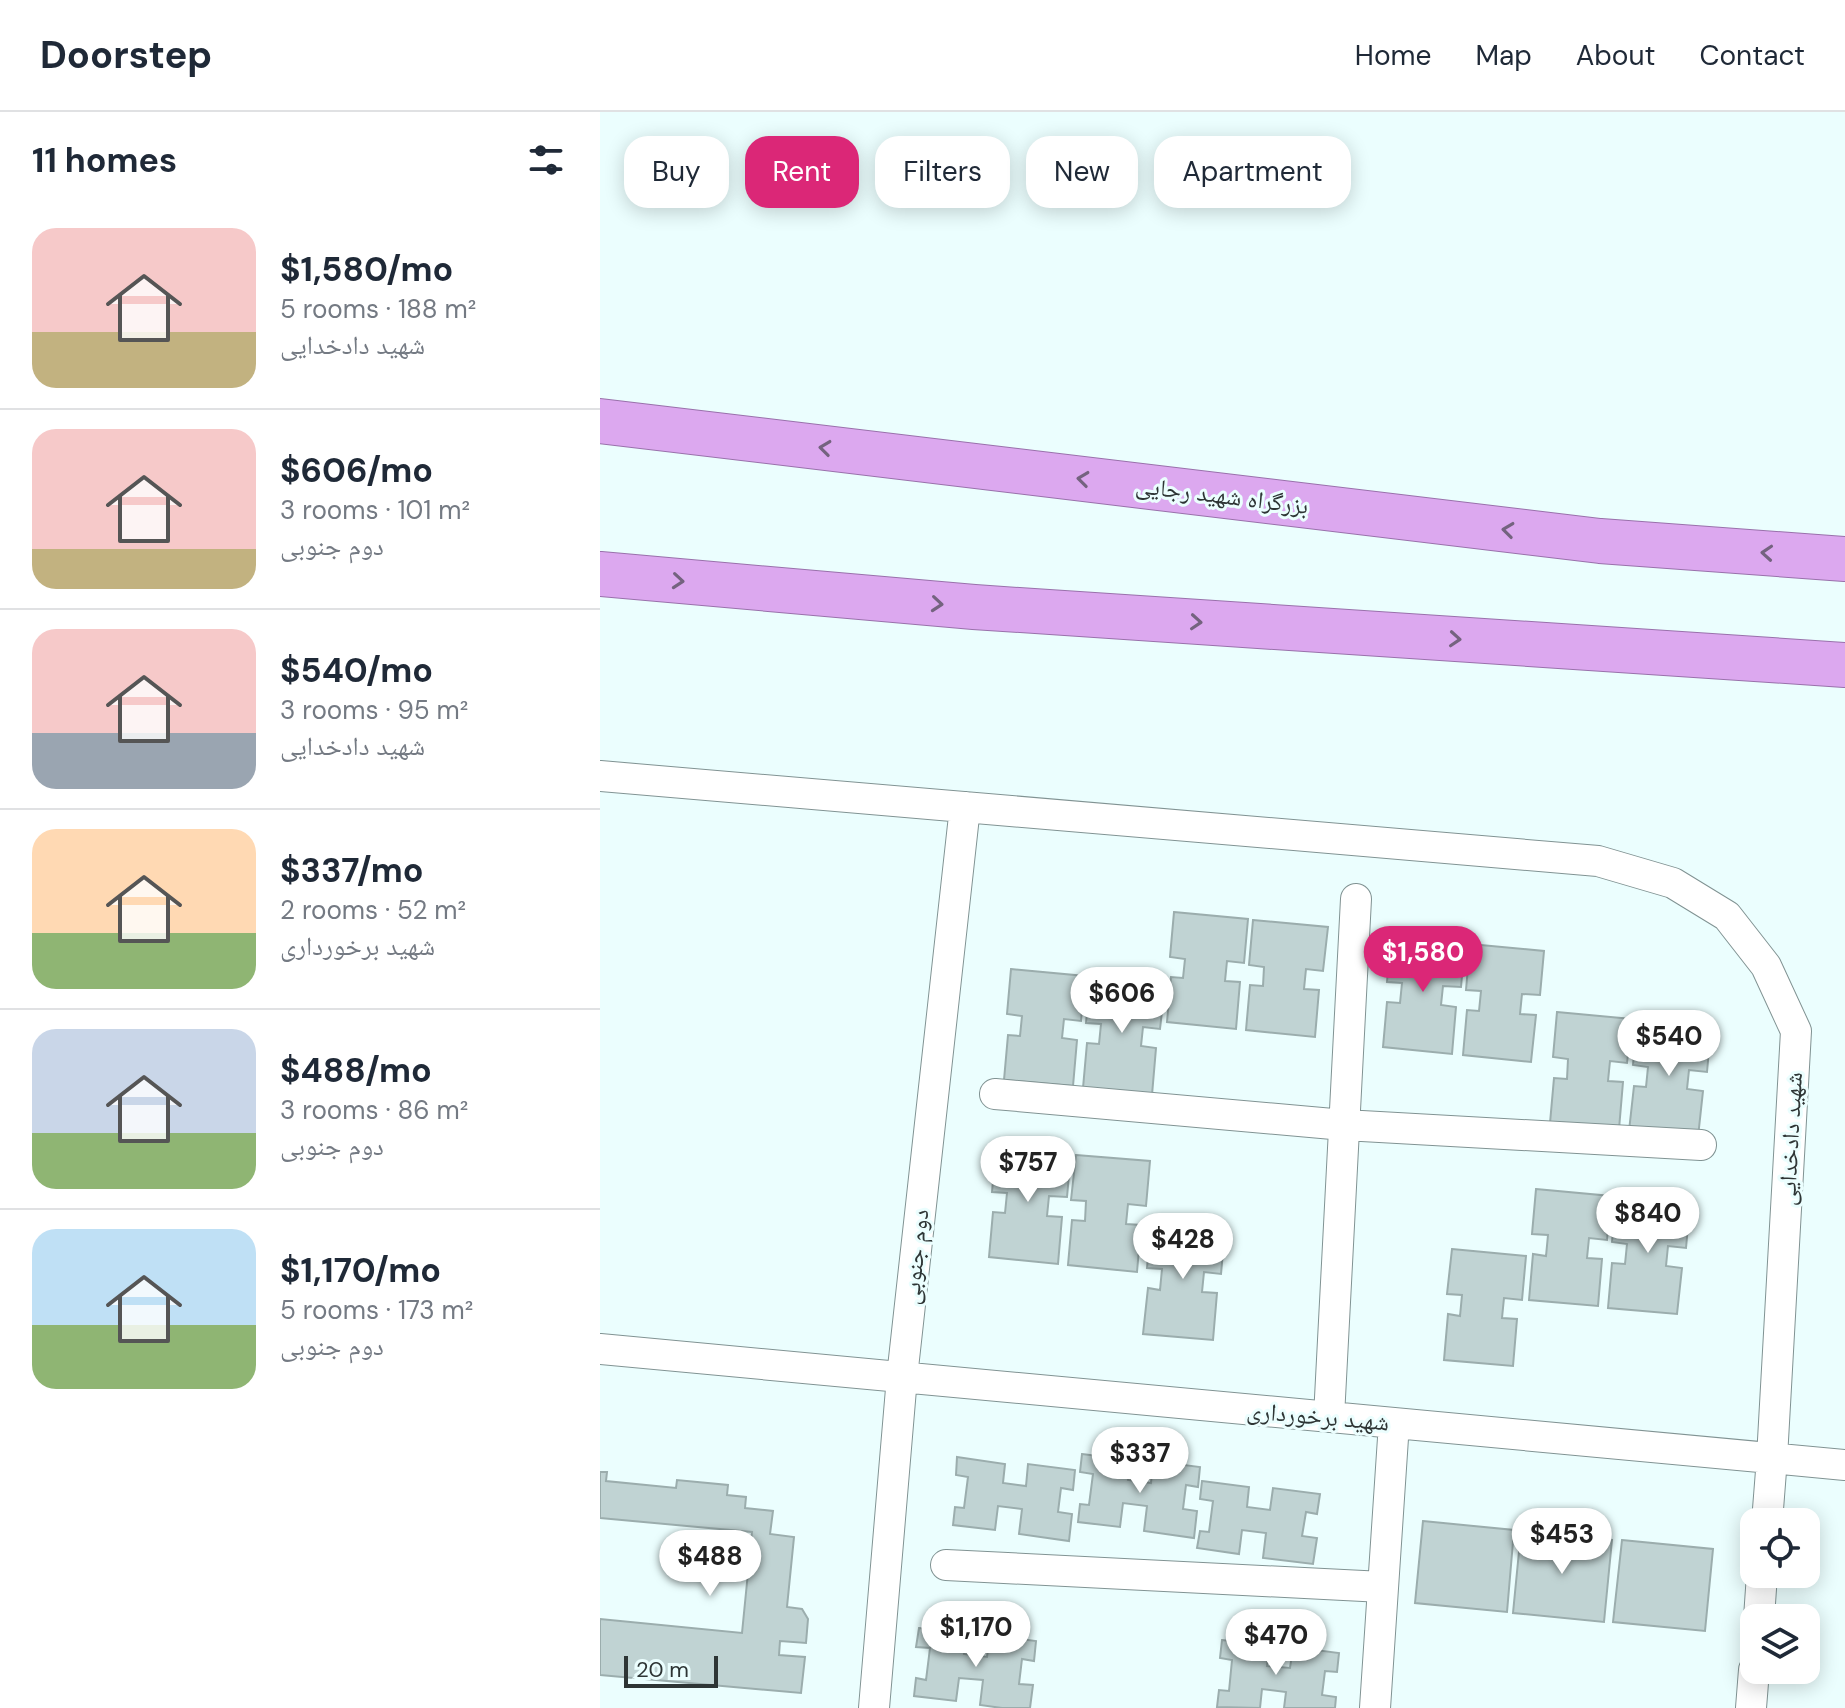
<!DOCTYPE html>
<html lang="en">
<head>
<meta charset="utf-8">
<style>
	body { margin:0; font-family:"DM Sans","Noto Naskh Arabic",sans-serif; background:#f2f2f3; color:#1f2937; height:100vh; display:flex; flex-direction:column; font-size:30px; white-space:nowrap }
	* { box-sizing:border-box; margin:0 }
	p { font-size:26px; color:#747a83 }
	.icon { flex:none; width:44px; height:44px; fill:none; stroke:currentColor; stroke-width:2; stroke-linecap:round; stroke-linejoin:round }
	.map { position:relative; flex:1; overflow:hidden }
	.drawer { display:flex; flex-direction:column; background:#fff; width:600px }
	.drawer>* { flex:none }
	.guide { position:absolute; left:24px; top:24px; width:760px; height:72px; display:flex; gap:16px }
	.tools { position:absolute; left:1140px; top:1396px; display:grid; gap:16px }
	.tools a { display:grid; place-items:center; width:80px; height:80px; border-radius:16px; background:#fff; box-shadow:0 4px 20px #0003; font-size:40px }
	.scale { position:absolute; left:24px; bottom:20px; width:94px; box-sizing:border-box; padding-left:8px; border:4px solid #2e3535; border-top:0; font-size:22px; line-height:28px; white-space:nowrap; color:#2e3535; -webkit-text-stroke:6px #ebfefe; paint-order:stroke }
	.price { position:absolute; translate:-50% -68px; padding:0 18px; border-radius:28px; background:#fff; color:#222; font-size:26px; line-height:52px; filter:drop-shadow(0 2px 4px #0008) }
	.price::after { content:''; position:absolute; left:50%; top:48px; width:24px; height:18px; margin-left:-12px; background:inherit; clip-path:polygon(0 0,100% 0,50% 100%) }
	.price.on { background:#db2777; color:#fff }
	ul { padding:0; list-style:none }
	li { display:flex; align-items:center; gap:24px; height:200px; padding:0 32px }
	li+li { border-top:2px solid #e0e1e3 }
	li span { display:grid; place-items:center; flex:none; width:224px; height:160px; border-radius:24px; color:#555 }
	li>.icon { margin-inline-start:auto }
	span .icon { width:96px; height:96px; fill:#fffc; stroke-width:1 }
	li b { font-size:34px }
	h2 { display:flex; justify-content:space-between; align-items:center; height:96px; padding:0 32px; font-size:34px }
	.chip { padding:0 28px; border-radius:24px; background:#fff; box-shadow:0 4px 20px #0003; font-size:28px; line-height:72px }
	.chip.on { background:#db2777; color:#fff }
	header { display:flex; align-items:center; gap:48px; box-sizing:border-box; height:112px; padding:0 40px; background:#fff; border-bottom:2px solid #e0e1e3 }
	header strong { font-size:38px }
	nav { display:flex; gap:44px; margin-inline-start:auto; font-size:28px }
	main { display:flex; flex:1; min-height:0 }
	.map>svg:first-child { display:block }
</style>
</head>
<body>
<header>
<strong>Doorstep</strong>
<nav><a>Home</a><a>Map</a><a>About</a><a>Contact</a></nav>
</header>
<main>
<section class="drawer">
<h2>11 homes<svg class="icon" aria-label="filters" viewBox="0 0 24 24"><path d="M4 7h16M4 17h16"/><circle cx="9" cy="7" r="2"/><circle cx="15" cy="17" r="2"/></svg></h2>
<ul>
<li><span style="background:linear-gradient(#f6c9c9 65%,#c2b280 0)"><svg class="icon" aria-label="home" viewBox="0 0 24 24"><path d="M3 11l9-7 9 7M6 9v11h12V9"/></svg></span><div><b>$1,580/mo</b><p>5 rooms · 188 m²</p><p>شهید دادخدایی</p></div></li>
<li><span style="background:linear-gradient(#f6c9c9 75%,#c2b280 0)"><svg class="icon" aria-label="home" viewBox="0 0 24 24"><path d="M3 11l9-7 9 7M6 9v11h12V9"/></svg></span><div><b>$606/mo</b><p>3 rooms · 101 m²</p><p>دوم جنوبی</p></div></li>
<li><span style="background:linear-gradient(#f6c9c9 65%,#9aa5b1 0)"><svg class="icon" aria-label="home" viewBox="0 0 24 24"><path d="M3 11l9-7 9 7M6 9v11h12V9"/></svg></span><div><b>$540/mo</b><p>3 rooms · 95 m²</p><p>شهید دادخدایی</p></div></li>
<li><span style="background:linear-gradient(#ffd9b3 65%,#8fb573 0)"><svg class="icon" aria-label="home" viewBox="0 0 24 24"><path d="M3 11l9-7 9 7M6 9v11h12V9"/></svg></span><div><b>$337/mo</b><p>2 rooms · 52 m²</p><p>شهید برخورداری</p></div></li>
<li><span style="background:linear-gradient(#c9d6e8 65%,#8fb573 0)"><svg class="icon" aria-label="home" viewBox="0 0 24 24"><path d="M3 11l9-7 9 7M6 9v11h12V9"/></svg></span><div><b>$488/mo</b><p>3 rooms · 86 m²</p><p>دوم جنوبی</p></div></li>
<li><span style="background:linear-gradient(#bfe0f5 60%,#8fb573 0)"><svg class="icon" aria-label="home" viewBox="0 0 24 24"><path d="M3 11l9-7 9 7M6 9v11h12V9"/></svg></span><div><b>$1,170/mo</b><p>5 rooms · 173 m²</p><p>دوم جنوبی</p></div></li>
</ul>
</section>
<div class="map">
<svg width="1245" height="1596" viewBox="0 0 1245 1596">
	<rect width="100%" height="100%" fill="#ebfefe"/>
	<path fill="#c0d3d3" stroke="#9badad" stroke-width="2" d="M574 800 648 807 644 851 627 849 625 869 640 870 636 917 567 910 571 865 583 866 585 847 570 845Z
		M653 808 728 815 723 859 706 857 704 877 719 878 715 925 646 918 650 873 663 874 664 855 649 853Z
		M791 824 865 831 861 875 843 874 841 893 856 895 852 942 783 935 787 890 800 891 802 871 787 870Z
		M870 832 944 839 940 883 922 882 920 902 936 903 931 950 863 943 867 898 879 899 881 879 866 878Z
		M411 857 485 864 481 909 464 907 462 926 477 928 473 974 404 968 408 923 420 924 422 904 407 902Z
		M490 866 565 873 560 917 543 915 541 934 556 936 552 983 483 976 487 931 499 932 501 912 486 911Z
		M957 900 1032 907 1027 951 1010 949 1008 969 1023 970 1019 1017 950 1011 954 966 967 967 968 947 953 945Z
		M1037 908 1111 916 1107 960 1089 958 1087 977 1103 979 1098 1025 1029 1019 1034 974 1046 975 1048 955 1033 953Z
		M396 1035 471 1041 467 1085 449 1084 447 1104 462 1105 458 1152 389 1145 393 1100 405 1101 407 1081 392 1080Z
		M476 1043 550 1049 546 1094 528 1092 526 1112 541 1113 537 1160 468 1153 472 1108 485 1109 486 1089 471 1088Z
		M936 1077 1011 1084 1007 1128 989 1126 987 1146 1002 1147 998 1194 929 1188 933 1142 946 1144 948 1123 932 1122Z
		M1016 1085 1090 1092 1086 1136 1068 1134 1066 1154 1082 1156 1077 1202 1008 1196 1012 1151 1025 1152 1027 1132 1012 1130Z
		M551 1111 625 1118 621 1162 604 1160 602 1180 617 1181 613 1228 543 1222 548 1176 560 1178 562 1157 547 1156Z
		M852 1137 926 1144 922 1188 904 1186 902 1206 917 1207 913 1254 844 1248 848 1202 860 1204 862 1183 847 1182Z
		M482 1342 530 1348 528 1368 551 1371 553 1349 600 1355 598 1375 586 1373 583 1397 597 1399 594 1426 544 1419 547 1394 523 1391 520 1415 478 1410 480 1392 489 1393 493 1362 480 1360Z
		M357 1345 405 1352 403 1371 426 1374 428 1352 475 1358 473 1378 461 1376 458 1400 472 1402 469 1429 419 1422 422 1397 398 1394 395 1418 353 1413 355 1395 364 1396 368 1365 356 1363Z
		M0 1360H7L6 1369 76 1376 77 1368 128 1373 127 1383 146 1385 145 1396 173 1399 170 1422 194 1425 187 1495 202 1497 208 1507 206 1531 180 1529 179 1543 205 1545 201 1581 0 1563V1507L142 1521 152 1420 0 1406Z
		M602 1369 649 1375 647 1395 670 1398 673 1376 720 1382 717 1402 706 1400 702 1424 717 1426 713 1452 663 1446 666 1421 642 1418 639 1442 597 1436 600 1419 609 1420 613 1389 600 1387Z
		M823 1409 914 1418 907 1500 815 1491Z
		M921 1419 1012 1428 1004 1510 913 1501Z
		M1022 1428 1113 1437 1105 1519 1013 1510Z
		M319 1516 366 1522 364 1542 387 1545 390 1523 436 1529 434 1549 422 1547 419 1572 433 1573 430 1596H402L380 1593 383 1568 359 1566 356 1589 314 1584 316 1566 326 1568 330 1536 316 1535Z
		M622 1528 669 1534 667 1554 690 1556 693 1535 739 1541 737 1560 725 1559 722 1583 736 1585 735 1596H684L686 1580 662 1577 660 1596 617 1595 619 1578 629 1579 632 1548 620 1546Z"/>
	<g fill="none" stroke-linecap="round" stroke-linejoin="round">
		<defs>
			<path id="minor" d="M0 664 998 749 1073 771 1127 804 1166 854 1196 919 1172 1346 1167 1410
				M395 982 744 1013 1101 1033
				M0 1237 1245 1353
				M729 1305 756 787
				M346 1453 783 1475
				M1159 1506 1162 1462
				M274 1596 302 1265 365 695
				M775 1596 794 1311
				M1151 1596 1154 1558"/>
			<path id="trunk" d="M0 309 1000 429 1245 447
				M0 462 374 495 1245 553"/>
		</defs>
		<use href="#minor" stroke="#819393" stroke-width="32"/>
		<use href="#trunk" stroke="#9971ab" stroke-width="46"/>
		<use href="#minor" stroke="#fff" stroke-width="30"/>
		<use href="#trunk" stroke="#dca8ef" stroke-width="44"/>
	</g>
	<defs><path id="oneway-chevron" d="M-2-3.5L2.5 0L-2 3.5" fill="none" stroke-width="1.6" stroke-linecap="round" stroke-linejoin="round" transform="scale(2)"/></defs>
	<g stroke="#74637f">
		<use href="#oneway-chevron" transform="translate(225 336) rotate(-173)"/>
		<use href="#oneway-chevron" transform="translate(483 367) rotate(-173)"/>
		<use href="#oneway-chevron" transform="translate(908 418) rotate(-173)"/>
		<use href="#oneway-chevron" transform="translate(1167 441) rotate(-176)"/>
		<use href="#oneway-chevron" transform="translate(78 469) rotate(5)"/>
		<use href="#oneway-chevron" transform="translate(337 492) rotate(5)"/>
		<use href="#oneway-chevron" transform="translate(596 510) rotate(4)"/>
		<use href="#oneway-chevron" transform="translate(855 527) rotate(4)"/>
	</g>
	<g text-anchor="middle" dominant-baseline="central" stroke-width="6" stroke-linejoin="round" paint-order="stroke">
		<g font-size="24" fill="#2e3535" stroke="#ebfefe">
			<text transform="translate(622 383) rotate(7)">بزرگراه شهید رجایی</text>
			<text transform="translate(1190 1027) rotate(-87)">شهید دادخدایی</text>
			<text transform="translate(315 1145) rotate(-84)">دوم جنوبی</text>
			<text transform="translate(718 1304) rotate(5)">شهید برخورداری</text>
		</g>
	</g>
</svg>
<div class="tools">
<a><svg class="icon" aria-label="locate" viewBox="0 0 24 24"><circle cx="12" cy="12" r="6"/><path d="M12 2v4M12 18v4M2 12h4M18 12h4"/></svg></a>
<a><svg class="icon" aria-label="layers" viewBox="0 0 24 24"><path d="M12 4l9 5-9 5-9-5zM3 14l9 5 9-5"/></svg></a>
</div>
<div class="scale">20 m</div>
<b class="price on" style="left:823px;top:882px">$1,580</b>
<b class="price" style="left:522px;top:923px">$606</b>
<b class="price" style="left:1069px;top:966px">$540</b>
<b class="price" style="left:428px;top:1092px">$757</b>
<b class="price" style="left:1048px;top:1143px">$840</b>
<b class="price" style="left:583px;top:1169px">$428</b>
<b class="price" style="left:540px;top:1383px">$337</b>
<b class="price" style="left:962px;top:1464px">$453</b>
<b class="price" style="left:110px;top:1486px">$488</b>
<b class="price" style="left:376px;top:1557px">$1,170</b>
<b class="price" style="left:676px;top:1565px">$470</b>
<div class="guide">
<a class="chip">Buy</a>
<a class="chip on">Rent</a>
<a class="chip">Filters</a>
<a class="chip">New</a>
<a class="chip">Apartment</a>
</div>
</div>
</main>
</body>
</html>
